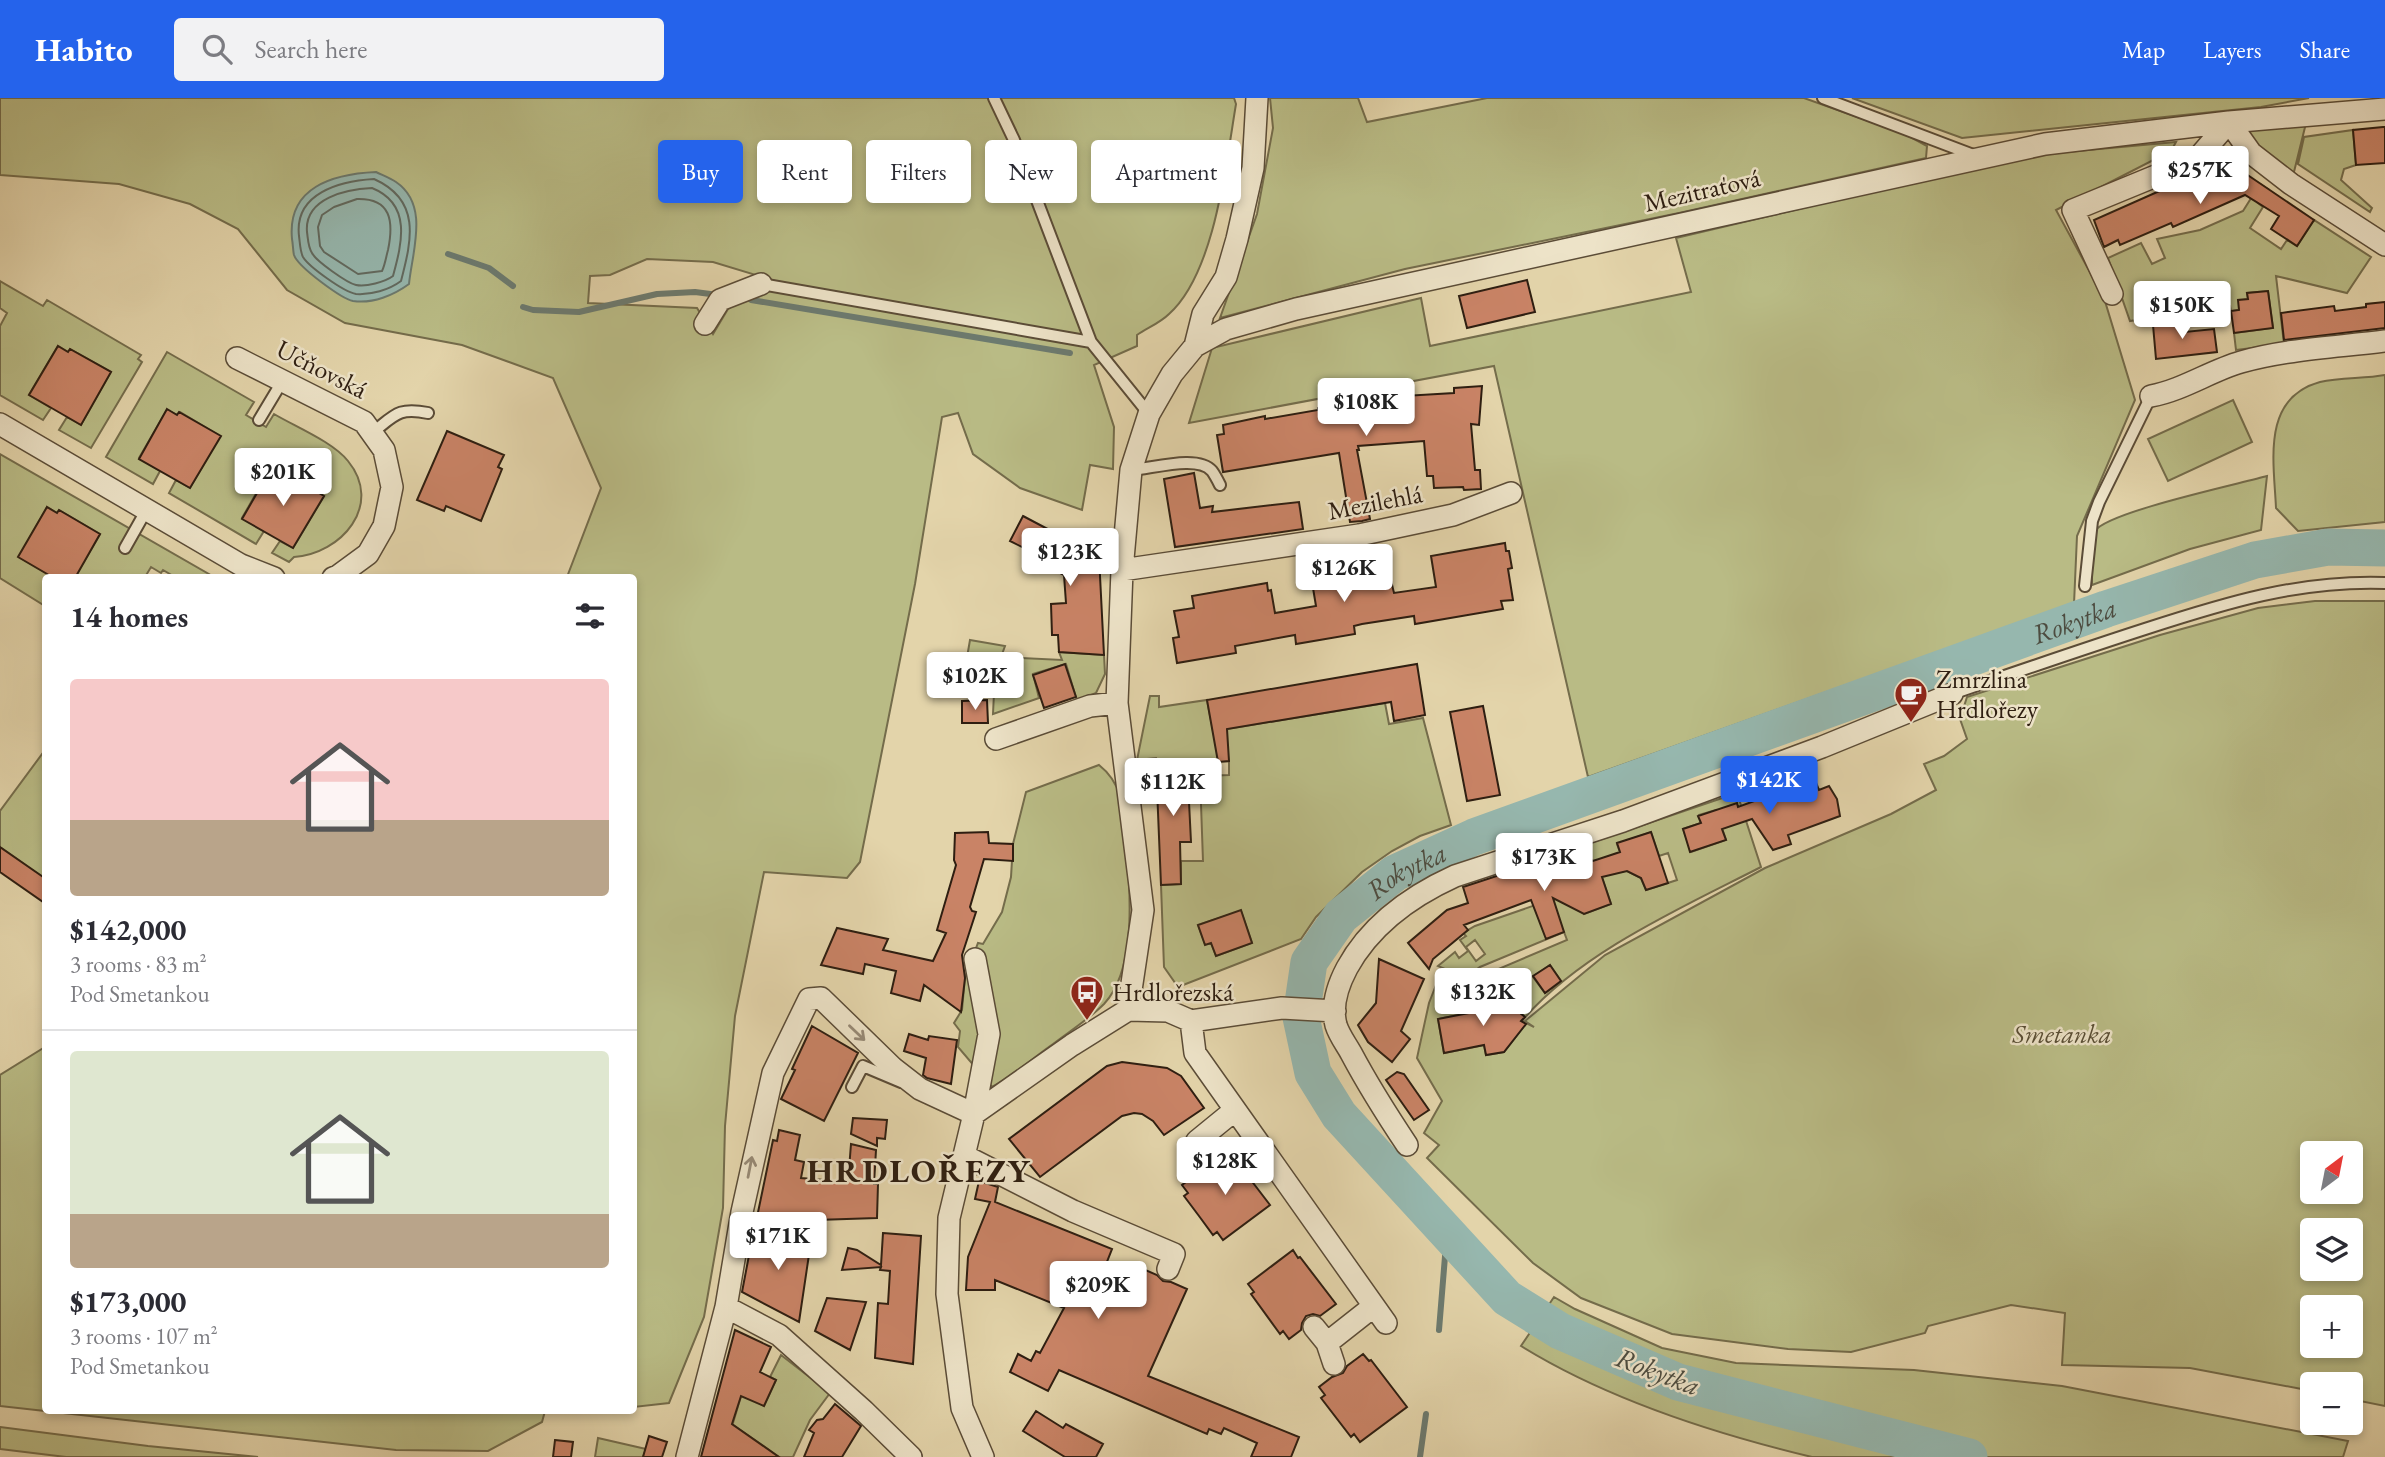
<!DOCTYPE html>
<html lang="en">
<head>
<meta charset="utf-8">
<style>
	body { margin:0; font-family:"EB Garamond",serif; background:#f2f2f3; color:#2b2b33; height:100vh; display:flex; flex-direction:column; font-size:26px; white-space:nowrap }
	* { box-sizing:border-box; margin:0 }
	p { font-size:23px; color:#7c7c81 }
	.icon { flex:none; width:38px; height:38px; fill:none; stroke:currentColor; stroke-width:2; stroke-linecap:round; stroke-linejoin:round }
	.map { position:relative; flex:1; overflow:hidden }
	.details { position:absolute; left:42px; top:476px; width:595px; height:840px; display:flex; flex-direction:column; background:#fff; border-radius:7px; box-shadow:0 4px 10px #0003 }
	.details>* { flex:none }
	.hud { position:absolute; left:658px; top:42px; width:665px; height:63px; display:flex; gap:14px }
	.needle { width:46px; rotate:32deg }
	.controls { position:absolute; left:2300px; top:1043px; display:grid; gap:14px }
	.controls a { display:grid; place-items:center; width:63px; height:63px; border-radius:7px; background:#fff; box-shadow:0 4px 10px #0003; font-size:35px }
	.price { position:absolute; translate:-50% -60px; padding:0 16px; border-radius:7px; background:#fff; color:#222; font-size:23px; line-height:46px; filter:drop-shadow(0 2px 4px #0008) }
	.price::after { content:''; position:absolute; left:50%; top:42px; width:21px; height:16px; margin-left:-10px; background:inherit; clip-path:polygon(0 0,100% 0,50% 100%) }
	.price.selected { background:#2563eb; color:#fff }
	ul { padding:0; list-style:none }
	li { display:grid; align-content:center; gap:14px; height:371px; padding:0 28px }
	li+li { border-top:2px solid #e1e1e2 }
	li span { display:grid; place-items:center; height:217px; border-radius:7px; color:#555 }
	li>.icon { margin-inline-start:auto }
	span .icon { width:126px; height:126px; fill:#fffc; stroke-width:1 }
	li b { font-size:30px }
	h2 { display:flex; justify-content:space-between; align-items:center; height:84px; padding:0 28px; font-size:30px }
	.tag { padding:0 24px; border-radius:7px; background:#fff; box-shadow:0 4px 10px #0003; font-size:24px; line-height:63px }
	.tag.selected { background:#2563eb; color:#fff }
	header { display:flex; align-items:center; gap:42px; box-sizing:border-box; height:98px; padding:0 35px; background:#2563eb; color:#fff }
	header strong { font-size:33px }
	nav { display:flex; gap:38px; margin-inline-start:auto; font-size:24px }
	.search { width:490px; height:63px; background:#f2f2f3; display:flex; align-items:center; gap:18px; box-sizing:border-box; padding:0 24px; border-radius:7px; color:#7c7c81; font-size:26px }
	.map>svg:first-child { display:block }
</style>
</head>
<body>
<header>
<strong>Habito</strong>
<div class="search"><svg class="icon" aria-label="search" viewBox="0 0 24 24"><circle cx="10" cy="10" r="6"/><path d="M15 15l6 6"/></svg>Search here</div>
<nav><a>Map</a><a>Layers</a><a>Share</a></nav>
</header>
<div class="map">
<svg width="2385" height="1359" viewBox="0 0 2385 1359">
	<rect width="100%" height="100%" fill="#e3d4aa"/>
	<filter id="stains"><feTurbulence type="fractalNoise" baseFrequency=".00286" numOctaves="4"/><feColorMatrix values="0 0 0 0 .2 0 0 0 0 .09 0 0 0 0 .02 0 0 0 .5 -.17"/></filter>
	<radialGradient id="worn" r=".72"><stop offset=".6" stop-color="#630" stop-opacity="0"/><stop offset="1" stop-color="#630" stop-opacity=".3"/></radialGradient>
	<path fill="#b9bb85" stroke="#746c4b" stroke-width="2" fill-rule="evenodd" d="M0 0H1234L1236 6C1226 65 1215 175 1169 216 1160 225 1147 230 1137 237V248L1094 267 1114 329 1113 371 1090 367 1082 412 1020 390 973 356 958 315 942 319 915 486 860 764 847 780 764 774 735 918 725 1028 723 1110 704 1219 669 1305 634 1309V480L567 479 601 390 553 280 462 247 345 225 287 192 238 131 190 106 119 86 0 77ZM647 161 713 164 782 185 752 196 728 211 713 236 697 210 588 205 590 178 610 177Z
		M1270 0H1358L1367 24 1487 0H1804L1905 36 1927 48 1926 60 1679 115 1405 171 1220 220 1257 116 1273 30Z
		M1852 0H2309L2261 9 1962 40Z
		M2308 17 2291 86 2229 24Z
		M2353 32 2356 67 2344 71 2341 82 2372 110 2370 114 2298 66 2304 39Z
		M2176 44 2171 53 2056 112 2104 200 2135 302 2077 438 2074 506 1588 679 1494 268 1189 325 1212 250 1421 200 1430 248 1691 194 1676 140 1976 69 2055 55Z
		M2260 86 2268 91 2258 105 2263 109 2250 130 2281 151 2287 142 2297 148 2314 122 2371 159 2347 195 2276 178 2284 246 2236 252 2234 235 2273 230 2268 193 2247 195 2248 201 2239 212 2231 213 2230 208 2215 210V216L2182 220 2180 214 2130 223 2108 160 2141 145 2152 166 2165 160 2157 141 2200 132 2243 113Z
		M0 183 43 208 47 202 141 257 138 261 142 264 91 350 59 332 67 319 81 327 111 274 70 251 68 254 58 248 29 297 51 310 43 322 0 297V228L7 215 0 210Z
		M167 254 254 304 246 317 266 329 274 316C296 329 333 344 348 363 384 407 341 456 294 459L289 464 272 455 280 443 293 450 324 398 283 374 281 377 270 371 242 420 264 433 256 446 169 395 176 382 190 390 220 338 180 314 177 317 167 312 139 360 160 373 153 386 106 359Z
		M2385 277V424L2298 433 2276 410C2274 364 2261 300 2320 284 2341 279 2364 281 2385 277Z
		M2233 302 2252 344 2168 383 2148 341Z
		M0 356 214 479H175L163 472 161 475 151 469 145 479H75L100 436 59 412 57 415 47 409 19 459 54 479 46 480 45 508 0 480Z
		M2267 378 2261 432 2190 451 2092 487C2092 474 2089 444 2095 433 2107 414 2239 386 2267 378Z
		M2315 503H2385V1308L2350 1301V1286H2312V1293L2190 1270 2062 1267 2065 1215 2011 1207 1928 1228 1925 1235 1851 1254 1788 1251 1672 1236 1581 1200 1533 1165 1427 1060 1439 1047 1424 1035 1442 1003 1417 960 1429 905 1438 882 1474 898 1496 872 1567 842 1564 834 1480 869 1465 880 1438 868 1455 854 1459 860 1468 853 1460 842 1466 838 1463 835 1475 828 1553 801 1540 762 1737 695 1761 769C1683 809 1579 855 1522 923L1534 929 1525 923 1605 857 1765 770 1891 716 1936 692 1924 666 1944 658 1967 641 1960 621 1967 599 2160 537 2258 510ZM1716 712 1726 742 1691 754 1683 731 1701 725 1699 717ZM1651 734 1659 758 1668 755 1677 782 1646 792 1641 780 1627 773 1617 746ZM1582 757 1585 766 1596 762 1611 806 1584 816 1558 766 1576 759 1577 761ZM1475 842 1485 856 1476 863 1466 849ZM1550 867 1561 883 1545 895 1533 879ZM1495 895 1524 918 1521 923 1525 927 1504 954 1486 957 1484 947 1444 955 1438 921 1479 913ZM2312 1055H2350V1094H2312ZM2312 1132H2350V1171H2312ZM2312 1209H2350V1248H2312Z
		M970 542 1005 548 1001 559 1062 562 1059 554 1104 557 1105 576 1096 595 1077 603 1066 566 1033 576 1039 600 993 616 995 574 977 575V571H965Z
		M1150 598H1159V609L1207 602 1213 633 1227 634V631L1385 605 1389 626 1423 620 1451 727 1420 738 1392 753 1362 774 1316 819 1301 841 1178 889 1164 869 1161 787 1181 786V763H1203L1200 678 1229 677V663L1157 665 1156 660 1137 662ZM1241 813 1252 845 1216 858 1211 845 1205 846 1198 827Z
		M45 652V781L0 749V713Z
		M1099 667C1126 688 1124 719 1127 750 1130 794 1137 871 1104 906 1089 921 1070 933 1053 946 1033 960 1014 977 992 989L958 949 960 933 954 925 962 912 965 879 978 845 983 846 1002 814 1011 779 1013 746 1026 694Z
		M45 949 46 1312 545 1313 542 1324 488 1353 396 1352 0 1308V977Z
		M1554 1199 1575 1211 1662 1250 1736 1265 1914 1272 2062 1288 2348 1343 2343 1359H1812C1716 1336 1605 1300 1521 1248Z
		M781 1257 830 1295 810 1322 793 1359H779L730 1325H733L742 1295 764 1308 776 1282 770 1279Z
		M0 1329 148 1348 258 1359H66L0 1351Z
		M598 1340 646 1351 643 1359H595Z"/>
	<path fill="#96b7ae" stroke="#6c7a6f" stroke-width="2" d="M376 74C382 77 390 80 396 84 430 107 412 154 409 186 394 197 373 206 353 203 342 201 298 169 294 157 293 153 293 146 292 141 287 89 333 76 376 74Z"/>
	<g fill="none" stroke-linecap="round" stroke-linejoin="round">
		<path stroke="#626a60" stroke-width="2" d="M374 81C421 102 412 141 401 183 389 192 371 197 356 196 344 194 309 169 303 159 300 153 300 145 299 138 294 95 340 83 374 81Z
			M372 90C412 106 402 145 393 178 385 184 366 189 356 187 347 185 316 163 312 155 308 149 308 141 307 134 304 100 347 91 372 90Z
			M357 101C391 100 394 123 388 152 386 159 385 167 382 173L358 176 324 154 320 148 318 129 322 117 334 109Z"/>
		<path stroke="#6c7a6f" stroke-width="6" d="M448 156 489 170 513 188
			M751 202 1070 255
			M523 209 533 212 579 214 657 196 695 194 718 197
			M1439 1232 1447 1134
			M1420 1359 1426 1316"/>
		<path stroke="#96b7ae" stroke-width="37" id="s1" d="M1969 1359 1678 1284 1560 1233 1507 1200 1339 1017 1313 975 1301 919 1309 864 1341 818 1395 775 1474 739 2106 511 2255 462 2328 449 2385 450"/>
	</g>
	<path fill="#c98366" stroke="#2e1e11" stroke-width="2" d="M2383 29H2385V65L2356 67 2353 32Z
		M2227 63 2314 122 2297 148 2271 131 2279 118 2245 97 2173 129 2171 125 2120 147 2118 142 2104 149 2094 122Z
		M1527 182 1535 214 1467 230 1459 198Z
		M2268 193 2273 230 2234 235 2231 213 2239 212 2238 202 2248 201 2247 195Z
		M2385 204V230L2284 242 2281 215 2334 208 2335 213 2366 209V206Z
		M2182 224 2185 234 2214 231 2217 254 2156 261 2153 227Z
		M58 248 68 254 70 251 111 274 81 327 29 297Z
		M1482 288 1479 327 1471 326 1475 372H1480L1481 391 1464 392 1463 389 1434 390 1433 378H1427L1424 343 1358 348 1359 352H1357L1370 421 1362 423 1350 424 1339 355 1223 374 1217 337 1224 336 1223 327 1265 318V321L1318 312V310L1363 301 1388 299V295L1404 294V298L1454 295V290Z
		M167 311 177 317 179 314 221 338 190 390 139 361Z
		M447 333 504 357 498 369 502 371 481 423 446 408 444 413 417 402Z
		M271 371 281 377 283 374 324 398 293 450 242 421Z
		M1194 375 1200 410 1213 408 1212 414 1299 404 1303 431 1175 449 1164 381Z
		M47 409 57 415 59 412 100 436 75 480H54L18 459Z
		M1023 418 1099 458 1104 557 1059 554 1058 537H1052L1051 506 1066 505 1064 477 1053 471 1056 466 1010 443Z
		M1505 445 1506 453H1509L1512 470 1508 471 1513 502 1501 503 1503 511 1415 526 1414 518 1362 526 1354 528 1355 536 1296 546 1295 537 1235 548 1236 555 1177 565 1173 540 1179 539 1174 513 1194 510 1192 498 1267 485 1268 493 1271 492 1275 515 1316 508 1311 478 1371 468 1370 465 1386 462 1394 495 1436 489 1431 458Z
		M1065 566 1076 599 1044 610 1033 577Z
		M1417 566 1425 617 1394 623 1391 604 1227 631 1229 663 1218 664 1207 602Z
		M987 602 988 625H962V603Z
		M1483 608 1500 697 1467 703 1450 614Z
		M1187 664 1191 744H1180L1181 786 1161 787 1156 666Z
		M1813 677 1819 692 1829 688 1837 701 1840 718 1788 737 1791 746 1773 752 1752 721 1722 731 1726 742 1690 754 1683 731 1701 725 1698 718 1737 705 1738 709 1787 691Z
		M988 734 989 745 1013 746V763L984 761 970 809 972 813 976 814 962 857 965 880 961 914 924 887 920 903 891 895 896 873 865 866 863 876 821 867 837 830 888 841 883 852 933 863 946 835 937 832 956 767 954 762 955 735Z
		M1651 734 1668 785 1646 792 1641 780 1627 773 1602 779 1611 806 1584 816 1553 800 1564 834 1546 841 1531 802 1464 827 1468 832 1433 861 1429 871 1408 845 1447 812 1468 805 1463 789 1518 771 1519 774 1527 772 1529 775 1582 757 1593 763 1620 754 1617 745Z
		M0 749 46 781V806L0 774Z
		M1241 812 1252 845 1216 858 1211 845 1205 847 1198 827Z
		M1379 861 1424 881 1401 933 1410 941 1392 964 1368 944 1358 927 1376 905Z
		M1550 867 1561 883 1545 895 1533 878Z
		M1494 894 1525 919 1521 923 1526 926 1504 954 1486 957 1484 947 1444 955 1438 921 1479 913Z
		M812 928 858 955 824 1023 781 1001 795 972 792 971Z
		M909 936 928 942 929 938 957 942 951 986 927 980 923 977 926 960 904 953Z
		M1122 964 1167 970 1181 978 1204 1010 1164 1037 1153 1023 1142 1016 1134 1015 1122 1018 1040 1079 1009 1041 1107 968Z
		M1397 974 1404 976 1429 1012 1414 1022 1386 982Z
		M853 1020 887 1022 885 1041 877 1040V1048L851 1036Z
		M779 1032 800 1037 795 1062 804 1064 801 1080 848 1084 851 1046 876 1052 874 1086H878L877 1120 756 1124 773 1042 777 1043Z
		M1226 1054 1232 1062 1234 1060 1270 1107 1223 1142 1217 1134 1213 1137 1199 1118 1184 1098 1188 1095 1182 1087 1194 1078 1201 1080 1207 1078 1212 1071 1213 1064Z
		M979 1083 998 1089 995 1104 1112 1151 1099 1184 1130 1198 1143 1171 1157 1177 1163 1183 1171 1184 1187 1191 1148 1278 1299 1339 1291 1359H1251L1257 1345 1224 1330 1221 1336 1209 1331 1207 1336 1059 1272 1048 1293 1010 1274 1018 1256 1031 1263 1036 1253 1040 1255 1064 1210 995 1182V1192H966L968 1159 990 1104 975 1101Z
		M754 1131 811 1143 799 1224 742 1194Z
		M883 1135 921 1138 913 1266 875 1260 878 1205 888 1206 890 1173 880 1172 881 1169 842 1172 848 1150 857 1152 881 1167Z
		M1293 1152 1298 1160 1300 1159 1336 1206 1320 1218 1313 1216 1306 1218 1302 1225 1301 1232 1289 1241 1283 1233 1280 1236 1251 1196 1254 1194 1248 1186Z
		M827 1200 866 1204 850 1252 815 1233Z
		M735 1232 771 1249 760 1274 776 1282 764 1308 741 1298 732 1326 779 1359H701Z
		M1363 1256 1369 1263 1371 1262 1407 1309 1360 1344 1354 1336 1351 1339 1321 1300 1325 1297 1319 1289 1332 1279 1343 1275 1347 1268Z
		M835 1306 861 1328 842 1359H804L814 1335 809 1332 817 1322 823 1321Z
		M1036 1313 1063 1330 1066 1326 1103 1346 1096 1359H1065L1023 1333Z
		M649 1338 667 1344 662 1359H643Z
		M555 1342 573 1344 571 1359H553Z"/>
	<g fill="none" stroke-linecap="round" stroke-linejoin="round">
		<defs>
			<path id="lane" d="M994 0 1014 42 1091 244
				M1823 0 1976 58
				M761 186 1091 244 1149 316
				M259 322 283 282
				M372 335C395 317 398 309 428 315
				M1131 372C1151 371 1198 356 1212 373 1215 377 1218 383 1220 387
				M125 450 147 411
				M2085 488 2092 423 2099 404 2151 298
				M1952 596C2016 574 2080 552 2145 531 2225 505 2299 482 2385 485
				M852 989 863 968 901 984"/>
			<path id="street" d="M2112 196 2073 112 2197 61 2229 24 2251 55 2291 86 2385 147
				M705 226 720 202 761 186
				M1195 248 1226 231 1296 211 2045 46 2229 24 2385 11
				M237 260 364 324 384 352 392 389 384 428 368 456 338 478 333 480
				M2151 298C2183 292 2210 273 2241 264 2287 251 2338 249 2385 243
				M0 326 241 467 274 480
				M1122 472 1359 437 1453 417 1511 395
				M996 641 1090 608 1117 605
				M1128 912 1143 812 1117 605 1122 472 1131 372 1149 316 1172 276 1195 248 1203 216 1226 179 1237 141 1253 70 1257 0
				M1191 923 1195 955 1386 1225
				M1191 923 1282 910 1335 913
				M1407 1047C1387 1017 1368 987 1351 955 1346 946 1339 937 1336 927 1331 908 1338 887 1347 870 1371 826 1411 798 1455 778L1623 723 1822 649 1952 596
				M965 1058 1073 1113 1174 1156 1168 1171
				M1200 1067 1197 1043 1235 1012
				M726 1209 779 1237 864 1313 911 1359
				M1314 1229 1327 1245 1374 1208
				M1327 1245 1334 1266
				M687 1359 726 1209 742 1114 773 975 809 901 821 900 893 970 920 991 974 1016 989 936 975 861
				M983 1359 962 1310 947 1196 949 1120 974 1016 1072 947 1128 912 1168 913 1191 923"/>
		</defs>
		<use href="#lane" stroke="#5b4c37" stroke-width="14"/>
		<use href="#street" stroke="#5b4c37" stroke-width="24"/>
		<use href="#lane" stroke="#ede3c8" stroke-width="10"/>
		<use href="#street" stroke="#ede3c8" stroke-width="21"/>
	</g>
	<defs><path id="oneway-shaft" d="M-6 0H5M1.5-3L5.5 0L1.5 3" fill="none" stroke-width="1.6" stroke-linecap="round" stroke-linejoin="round" transform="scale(1.75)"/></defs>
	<g stroke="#978a76">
		<use href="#oneway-shaft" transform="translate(857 935) rotate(44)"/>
		<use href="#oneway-shaft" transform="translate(750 1069) rotate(-79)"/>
	</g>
	<defs>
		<symbol id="cafe-pin" viewBox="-11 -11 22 30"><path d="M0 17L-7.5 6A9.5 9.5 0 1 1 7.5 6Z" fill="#8f2418" stroke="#ede3c8"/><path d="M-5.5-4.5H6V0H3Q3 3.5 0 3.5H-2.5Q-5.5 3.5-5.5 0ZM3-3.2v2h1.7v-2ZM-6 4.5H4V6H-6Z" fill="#fff"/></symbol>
		<symbol id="bus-pin" viewBox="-11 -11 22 30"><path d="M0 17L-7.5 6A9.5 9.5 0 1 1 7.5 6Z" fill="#8f2418" stroke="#ede3c8"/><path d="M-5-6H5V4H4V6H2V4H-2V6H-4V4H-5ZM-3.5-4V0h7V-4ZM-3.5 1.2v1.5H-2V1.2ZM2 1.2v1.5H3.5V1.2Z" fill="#fff"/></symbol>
	</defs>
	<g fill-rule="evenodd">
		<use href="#cafe-pin" x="1892" y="577" width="38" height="52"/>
		<use href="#bus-pin" x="1068" y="875" width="38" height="52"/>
	</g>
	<g text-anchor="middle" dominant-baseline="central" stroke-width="5" stroke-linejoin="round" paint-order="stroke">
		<g font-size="26" fill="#2e1e11" stroke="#ede3c8">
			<text transform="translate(1702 92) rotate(-13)">Mezitraťová</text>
			<text transform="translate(322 271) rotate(27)">Učňovská</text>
			<text transform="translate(1375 404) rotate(-11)">Mezilehlá</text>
		</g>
		<g font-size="26" fill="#2e1e11" stroke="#ede3c8" text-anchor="start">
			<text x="1936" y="581">Zmrzlina<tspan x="1936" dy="30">Hrdlořezy</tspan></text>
			<text x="1112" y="894">Hrdlořezská</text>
		</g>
		<g font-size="26" font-style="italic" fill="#584d34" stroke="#ede3c8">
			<text x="2062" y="936">Smetanka</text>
		</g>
		<g font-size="28" font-style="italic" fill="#4d4c40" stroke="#ede3c8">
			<text stroke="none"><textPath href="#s1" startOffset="1752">Rokytka</textPath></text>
			<text stroke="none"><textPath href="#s1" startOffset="1038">Rokytka</textPath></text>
			<text transform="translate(1658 1273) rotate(21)">Rokytka</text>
		</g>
		<g font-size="33" font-weight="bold" letter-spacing="2" fill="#2e1e11" stroke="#ede3c8">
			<text x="919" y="1072">HRDLOŘEZY</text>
		</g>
	</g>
	<rect width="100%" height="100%" filter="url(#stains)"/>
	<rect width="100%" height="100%" fill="url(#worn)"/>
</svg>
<div class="controls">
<a><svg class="needle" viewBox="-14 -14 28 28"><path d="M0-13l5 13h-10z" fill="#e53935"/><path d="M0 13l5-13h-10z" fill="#7c7c81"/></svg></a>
<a><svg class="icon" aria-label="layers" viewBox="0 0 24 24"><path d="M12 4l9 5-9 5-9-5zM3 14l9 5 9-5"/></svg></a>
<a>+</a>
<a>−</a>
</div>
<b class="price" style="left:2200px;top:108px">$257K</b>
<b class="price" style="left:2182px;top:243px">$150K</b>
<b class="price" style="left:1366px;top:340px">$108K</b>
<b class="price" style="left:283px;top:410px">$201K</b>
<b class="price" style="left:1070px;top:490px">$123K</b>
<b class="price" style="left:1344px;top:506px">$126K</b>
<b class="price" style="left:975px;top:614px">$102K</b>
<b class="price selected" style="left:1769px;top:718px">$142K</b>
<b class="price" style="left:1173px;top:720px">$112K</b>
<b class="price" style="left:1544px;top:795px">$173K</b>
<b class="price" style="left:1483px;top:930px">$132K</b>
<b class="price" style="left:1225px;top:1099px">$128K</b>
<b class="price" style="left:778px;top:1174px">$171K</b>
<b class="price" style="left:1098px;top:1223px">$209K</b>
<div class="hud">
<a class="tag selected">Buy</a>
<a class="tag">Rent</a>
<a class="tag">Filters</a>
<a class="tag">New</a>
<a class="tag">Apartment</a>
</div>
<section class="details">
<h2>14 homes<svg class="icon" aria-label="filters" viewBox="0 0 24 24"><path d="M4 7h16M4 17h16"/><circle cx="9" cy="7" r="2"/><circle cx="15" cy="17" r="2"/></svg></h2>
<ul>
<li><span style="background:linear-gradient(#f6c9c9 65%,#b9a48a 0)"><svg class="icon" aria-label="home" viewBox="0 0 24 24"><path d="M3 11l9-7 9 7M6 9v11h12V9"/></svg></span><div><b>$142,000</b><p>3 rooms · 83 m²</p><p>Pod Smetankou</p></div></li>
<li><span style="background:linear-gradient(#dfe7d0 75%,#b9a48a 0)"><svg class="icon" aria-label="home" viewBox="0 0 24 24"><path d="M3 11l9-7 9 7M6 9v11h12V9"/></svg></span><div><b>$173,000</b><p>3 rooms · 107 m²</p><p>Pod Smetankou</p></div></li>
</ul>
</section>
</div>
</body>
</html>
